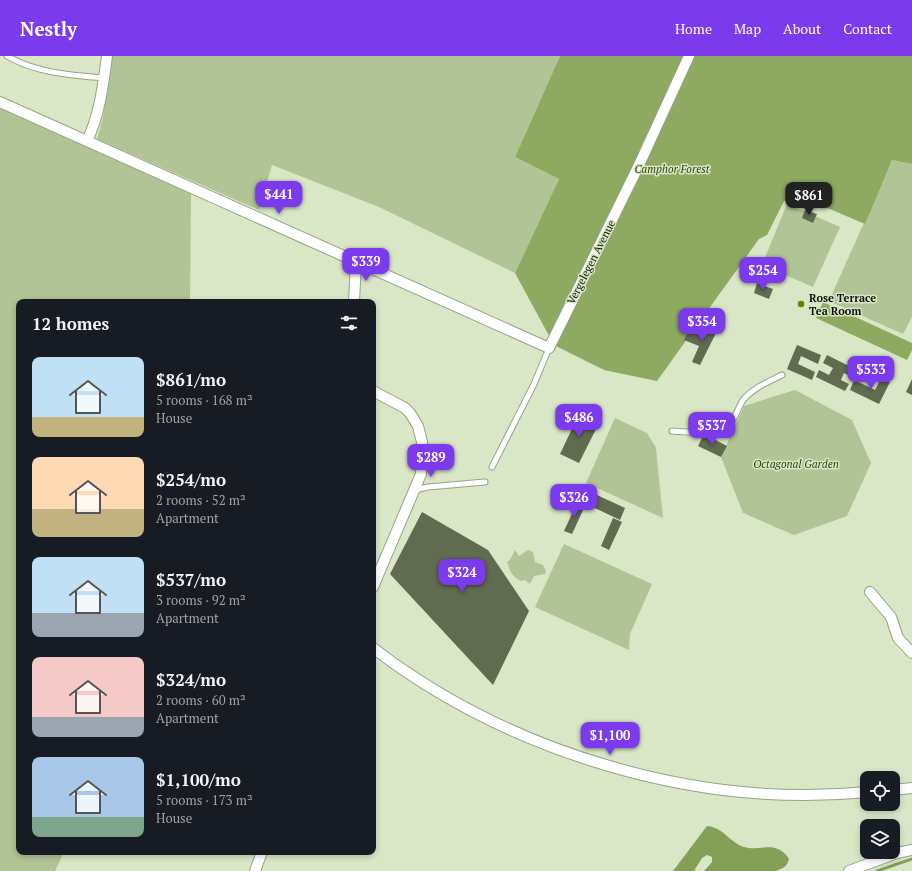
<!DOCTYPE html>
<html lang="en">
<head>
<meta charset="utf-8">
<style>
	body { margin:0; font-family:"PT Serif",serif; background:#242831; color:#f1f3f6; height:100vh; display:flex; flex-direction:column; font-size:15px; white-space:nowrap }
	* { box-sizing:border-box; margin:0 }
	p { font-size:13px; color:#9ea1a6 }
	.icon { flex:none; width:22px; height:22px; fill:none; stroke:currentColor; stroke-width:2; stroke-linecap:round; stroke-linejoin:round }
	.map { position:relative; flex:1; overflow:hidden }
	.details { position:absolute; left:16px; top:243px; width:360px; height:556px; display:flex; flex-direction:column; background:#171b24; border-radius:8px; box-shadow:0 2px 6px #0003 }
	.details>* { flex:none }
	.fabs { position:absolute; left:860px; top:715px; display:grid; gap:8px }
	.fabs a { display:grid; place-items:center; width:40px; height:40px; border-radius:8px; background:#171b24; box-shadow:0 2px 6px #0003; font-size:20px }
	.price { position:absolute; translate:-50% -34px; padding:0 9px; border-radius:8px; background:#7c3aed; color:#fff; font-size:13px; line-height:26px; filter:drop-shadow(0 1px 2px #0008) }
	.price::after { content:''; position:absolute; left:50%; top:24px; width:12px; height:9px; margin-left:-6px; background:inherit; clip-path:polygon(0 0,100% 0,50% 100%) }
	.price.on { background:#222; color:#fff }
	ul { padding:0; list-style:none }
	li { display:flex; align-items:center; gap:12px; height:100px; padding:0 16px }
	li span { display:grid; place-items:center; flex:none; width:112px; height:80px; border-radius:8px; color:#555 }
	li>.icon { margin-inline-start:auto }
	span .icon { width:48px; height:48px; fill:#fffc; stroke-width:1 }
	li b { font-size:17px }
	h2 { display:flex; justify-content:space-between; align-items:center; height:48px; padding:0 16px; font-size:17px }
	header { display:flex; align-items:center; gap:24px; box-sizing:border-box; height:56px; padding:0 20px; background:#7c3aed; color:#fff }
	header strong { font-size:19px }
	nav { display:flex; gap:22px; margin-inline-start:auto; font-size:14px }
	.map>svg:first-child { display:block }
</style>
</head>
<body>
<header>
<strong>Nestly</strong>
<nav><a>Home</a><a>Map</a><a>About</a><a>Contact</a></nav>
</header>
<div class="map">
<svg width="912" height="815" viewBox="0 0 912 815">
	<rect width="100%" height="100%" fill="#d9e7c7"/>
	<path fill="#b1c495" d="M111 0H560L515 101 559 123 515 217 379 151 272 109 259 154 97 83 103 61Z
		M0 52 191 136 190 246H19V796H64L55 815H0Z
		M892 104 912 108V261L903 278 829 245Z
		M787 148 840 171 813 231 762 209Z
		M795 334 852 364 871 407 847 460 794 479 743 457 721 401 744 350Z
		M615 362 647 377 656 392 663 462 586 427Z
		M564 488 652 528 630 578 629 594 535 551Z
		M515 494 519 500 528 494 533 496 535 506 543 509 546 515 545 518 534 520 530 528 525 524 521 525C511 520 510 515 507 506L510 504Z"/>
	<path fill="#8daa60" d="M560 0H912V108L892 104 865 168 804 142 784 145 767 179 759 183 657 325 604 314 554 289 515 217 559 123 515 101Z
		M823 246 912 287V294L907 304 816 262Z"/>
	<path fill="#84a057" d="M707 770C723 771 729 786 744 791 761 796 776 783 789 803 787 811 783 812 776 815H704L712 806V801L707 799 702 802 694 815H673Z"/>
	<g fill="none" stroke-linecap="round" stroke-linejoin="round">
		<path stroke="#84a057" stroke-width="3" d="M877 815 912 803"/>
	</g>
	<path fill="#606b50" d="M805 154 817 158 813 167 802 162Z
		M757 227 773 233 769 243 754 237Z
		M712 267 719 271 700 309 692 306 699 290 684 284 689 274 705 281Z
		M797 289 821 299 818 308 801 300 798 308 815 316 812 324 787 313Z
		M827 299 855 313 852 321 844 317 841 324 849 328 845 335 816 321 819 314 829 319 833 312 823 307Z
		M881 322 890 326 879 348 850 334 854 324 875 334Z
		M912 323V339L906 336Z
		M579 358 599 367 579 407 560 398Z
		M704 378 727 390 721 401 698 390Z
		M584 433 625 452 620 464 578 444Z
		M577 447 585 450 572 478 564 475Z
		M422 456 488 494 529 555 493 629 390 518Z
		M613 462 622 466 609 494 601 490Z"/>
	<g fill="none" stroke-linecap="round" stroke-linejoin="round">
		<defs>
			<path id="lane" d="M7 0C36 17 71 19 104 22
				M672 375C691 376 720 380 733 363 737 358 739 350 743 344 753 332 768 326 782 319
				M492 411 534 328 549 292
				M415 434 428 431 485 426"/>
			<path id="street" d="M0 46 549 292 639 109 689 0
				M87 85C100 58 103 29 107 0
				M354 246 356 206
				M373 335 405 352 410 357 418 370 422 386 421 418 373 531
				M870 536 891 561 898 582 912 597
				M373 592C509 696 696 753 867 736
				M893 734 912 732
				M255 815 262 796
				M849 815 897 797 912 794"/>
		</defs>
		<use href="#lane" stroke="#96a385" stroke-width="7"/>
		<use href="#street" stroke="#96a385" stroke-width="12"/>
		<use href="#lane" stroke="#fff" stroke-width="5"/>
		<use href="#street" stroke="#fff" stroke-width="10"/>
	</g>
	<circle fill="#618504" stroke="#d9e7c7" stroke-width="1.5" cx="801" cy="248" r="4"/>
	<g text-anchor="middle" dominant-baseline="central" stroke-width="3" stroke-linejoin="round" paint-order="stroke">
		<g font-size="11" font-style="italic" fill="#2f4109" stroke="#d9e7c7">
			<text x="672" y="113">Camphor Forest</text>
			<text x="796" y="408">Octagonal Garden</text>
		</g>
		<g font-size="11" fill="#0d1107" stroke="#d9e7c7">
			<text transform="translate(591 206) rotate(-63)">Vergelegen Avenue</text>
		</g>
		<g font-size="11" font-weight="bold" fill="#0d1107" stroke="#d9e7c7" text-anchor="start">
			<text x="809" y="242">Rose Terrace<tspan x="809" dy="13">Tea Room</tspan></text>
		</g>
	</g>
</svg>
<div class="fabs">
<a><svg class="icon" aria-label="locate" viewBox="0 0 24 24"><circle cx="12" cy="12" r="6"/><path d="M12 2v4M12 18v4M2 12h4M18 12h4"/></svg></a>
<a><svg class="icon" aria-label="layers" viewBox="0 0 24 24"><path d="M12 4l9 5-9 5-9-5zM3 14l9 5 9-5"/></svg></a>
</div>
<b class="price" style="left:279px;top:159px">$441</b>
<b class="price on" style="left:809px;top:160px">$861</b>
<b class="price" style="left:366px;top:226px">$339</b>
<b class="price" style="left:763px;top:235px">$254</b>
<b class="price" style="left:702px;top:286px">$354</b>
<b class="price" style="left:871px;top:334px">$533</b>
<b class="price" style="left:579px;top:382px">$486</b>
<b class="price" style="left:712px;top:390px">$537</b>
<b class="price" style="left:431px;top:422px">$289</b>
<b class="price" style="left:574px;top:462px">$326</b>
<b class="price" style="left:462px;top:537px">$324</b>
<b class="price" style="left:610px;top:700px">$1,100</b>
<section class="details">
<h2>12 homes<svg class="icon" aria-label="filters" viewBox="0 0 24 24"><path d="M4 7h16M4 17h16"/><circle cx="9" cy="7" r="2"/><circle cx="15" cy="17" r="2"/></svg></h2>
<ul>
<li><span style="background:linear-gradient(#bfe0f5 75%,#c2b280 0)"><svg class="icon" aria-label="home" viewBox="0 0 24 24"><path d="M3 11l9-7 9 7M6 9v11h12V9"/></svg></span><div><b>$861/mo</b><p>5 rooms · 168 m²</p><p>House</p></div></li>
<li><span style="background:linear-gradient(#ffd9b3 65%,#c2b280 0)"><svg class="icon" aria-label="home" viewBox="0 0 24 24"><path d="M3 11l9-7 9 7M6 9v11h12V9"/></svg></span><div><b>$254/mo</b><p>2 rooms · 52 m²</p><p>Apartment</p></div></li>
<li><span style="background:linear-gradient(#bfe0f5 70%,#9aa5b1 0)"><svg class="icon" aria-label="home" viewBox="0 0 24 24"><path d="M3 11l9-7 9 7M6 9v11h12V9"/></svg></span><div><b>$537/mo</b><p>3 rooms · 92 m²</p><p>Apartment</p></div></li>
<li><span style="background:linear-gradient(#f6c9c9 75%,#9aa5b1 0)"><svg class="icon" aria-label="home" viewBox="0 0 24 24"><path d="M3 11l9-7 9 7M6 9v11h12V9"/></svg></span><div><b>$324/mo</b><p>2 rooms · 60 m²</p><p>Apartment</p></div></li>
<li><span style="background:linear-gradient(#a9c7e8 75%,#7fa58c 0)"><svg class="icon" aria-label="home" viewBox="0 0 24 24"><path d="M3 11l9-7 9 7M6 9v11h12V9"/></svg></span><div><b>$1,100/mo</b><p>5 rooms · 173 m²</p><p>House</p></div></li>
</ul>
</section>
</div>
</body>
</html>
